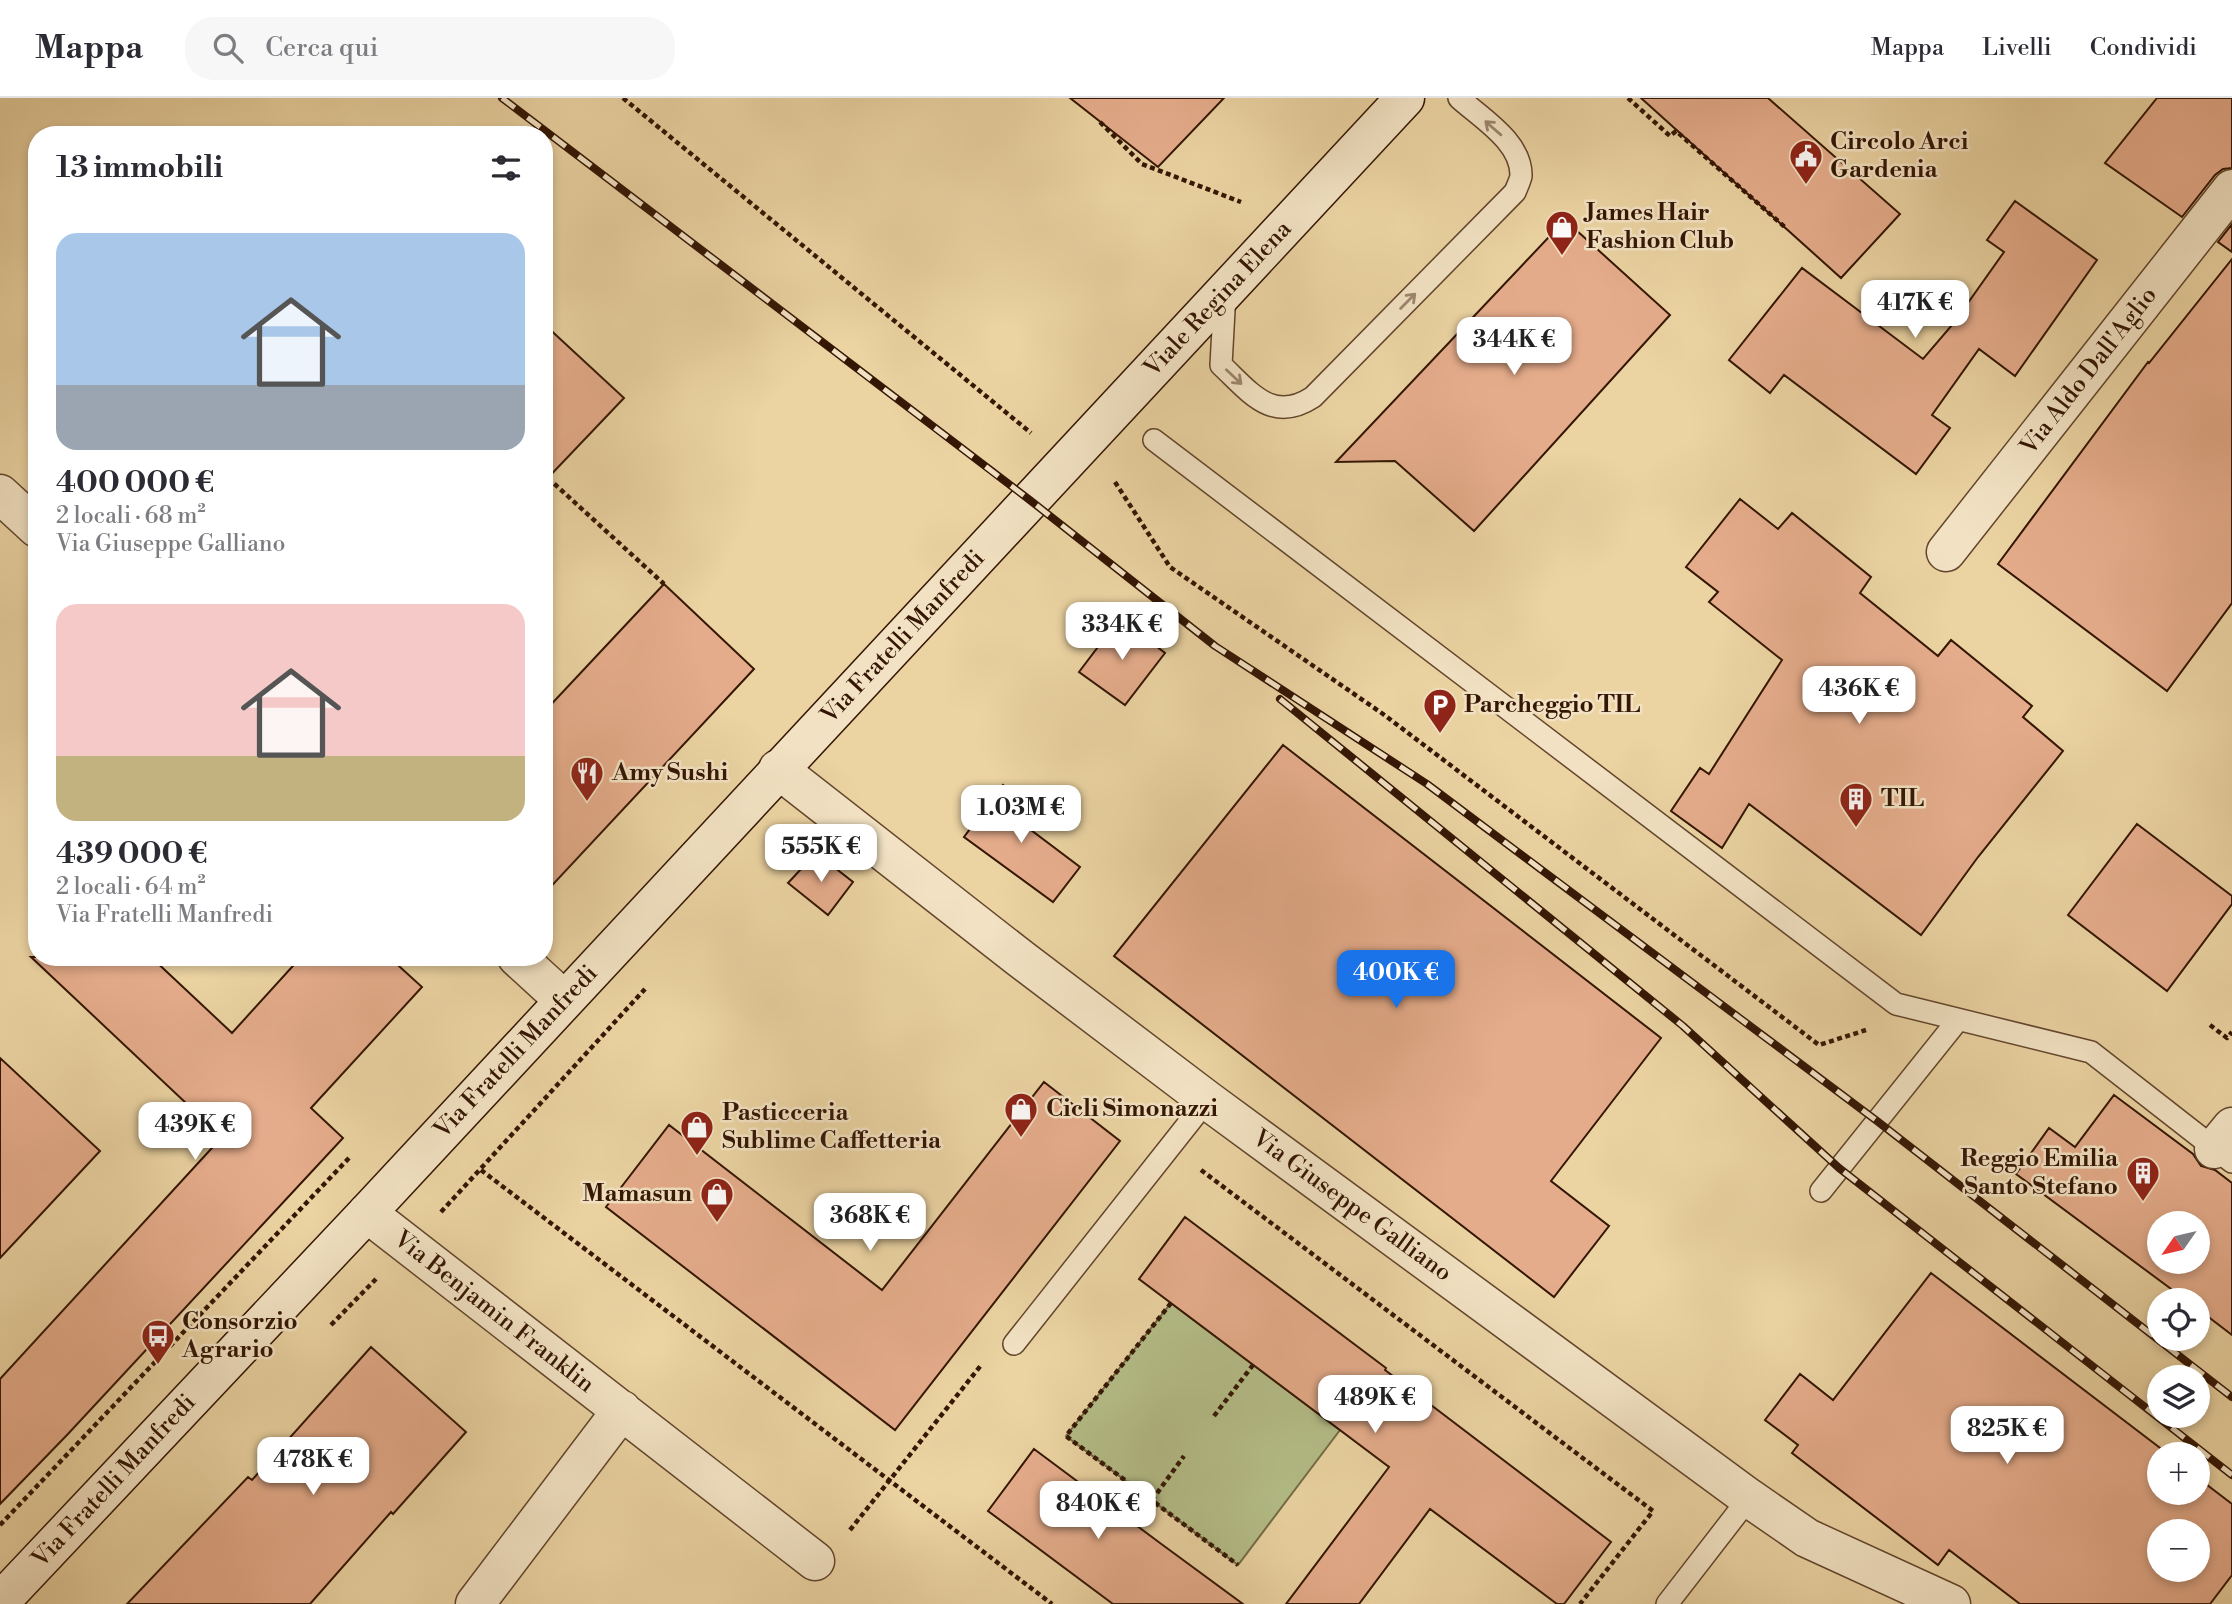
<!DOCTYPE html>
<html lang="it">
<head>
<meta charset="utf-8">
<style>
	body { margin:0; font-family:"Libre Bodoni",serif; background:#f7f7f7; color:#2b2b33; height:100vh; display:flex; flex-direction:column; font-size:26px; white-space:nowrap }
	* { box-sizing:border-box; margin:0 }
	p { font-size:23px; color:#7c7c81 }
	.icon { flex:none; width:38px; height:38px; fill:none; stroke:currentColor; stroke-width:2; stroke-linecap:round; stroke-linejoin:round }
	.map { position:relative; flex:1; overflow:hidden }
	.sheet { position:absolute; left:28px; top:28px; width:525px; height:840px; display:flex; flex-direction:column; background:#fff; border-radius:28px; box-shadow:0 4px 10px #0003 }
	.sheet>* { flex:none }
	.needle { width:46px; rotate:236deg }
	.fabs { position:absolute; left:2147px; top:1113px; display:grid; gap:14px }
	.fabs a { display:grid; place-items:center; width:63px; height:63px; border-radius:50%; background:#fff; box-shadow:0 4px 10px #0003; font-size:35px }
	.price { position:absolute; translate:-50% -60px; padding:0 16px; border-radius:14px; background:#fff; color:#222; font-size:23px; line-height:46px; filter:drop-shadow(0 2px 4px #0008) }
	.price::after { content:''; position:absolute; left:50%; top:42px; width:21px; height:16px; margin-left:-10px; background:inherit; clip-path:polygon(0 0,100% 0,50% 100%) }
	.price.selected { background:#1a73e8; color:#fff }
	ul { padding:0; list-style:none }
	li { display:grid; align-content:center; gap:14px; height:371px; padding:0 28px }
	li span { display:grid; place-items:center; height:217px; border-radius:21px; color:#555 }
	li>.icon { margin-inline-start:auto }
	span .icon { width:126px; height:126px; fill:#fffc; stroke-width:1 }
	li b { font-size:30px }
	h2 { display:flex; justify-content:space-between; align-items:center; height:84px; padding:0 28px; font-size:30px }
	header { display:flex; align-items:center; gap:42px; box-sizing:border-box; height:98px; padding:0 35px; background:#fff; border-bottom:2px solid #e1e1e2 }
	header strong { font-size:33px }
	nav { display:flex; gap:38px; margin-inline-start:auto; font-size:24px }
	.search { width:490px; height:63px; background:#f7f7f7; display:flex; align-items:center; gap:18px; box-sizing:border-box; padding:0 24px; border-radius:28px; color:#7c7c81; font-size:26px }
	.map>svg:first-child { display:block }
</style>
</head>
<body>
<header>
<strong>Mappa</strong>
<div class="search"><svg class="icon" aria-label="search" viewBox="0 0 24 24"><circle cx="10" cy="10" r="6"/><path d="M15 15l6 6"/></svg>Cerca qui</div>
<nav><a>Mappa</a><a>Livelli</a><a>Condividi</a></nav>
</header>
<div class="map">
<svg width="2232" height="1506" viewBox="0 0 2232 1506">
	<rect width="100%" height="100%" fill="#ebd3a2"/>
	<filter id="stains"><feTurbulence type="fractalNoise" baseFrequency=".00286" numOctaves="4"/><feColorMatrix values="0 0 0 0 .2 0 0 0 0 .09 0 0 0 0 .02 0 0 0 .5 -.17"/></filter>
	<radialGradient id="worn" r=".72"><stop offset=".6" stop-color="#630" stop-opacity="0"/><stop offset="1" stop-color="#630" stop-opacity=".3"/></radialGradient>
	<path fill="#b4bd87" stroke="#746a46" stroke-width="2" d="M1171 1205 1340 1332 1238 1467 1066 1338Z"/>
	<path fill="#e5ac8b" stroke="#341604" stroke-width="2" fill-rule="evenodd" d="M1070 0H1224L1158 69Z
		M1641 0H1768L1900 116 1841 180Z
		M2157 0H2232V70L2223 71 2215 77 2182 119 2105 65Z
		M2015 103 2097 162 2015 278 1979 251 1932 317 1950 330 1916 376 1784 277 1770 295 1729 262 1802 170 1923 261 1953 226 2004 154 1987 142Z
		M1565 122 1670 217 1474 433 1395 363 1336 364Z
		M2232 126V154L2218 144Z
		M2232 161V505L2167 593 1998 466 2148 264 2149 265Z
		M544 226 624 300 544 384Z
		M1740 401 1778 431 1792 415 1871 479 1860 495 1938 558 1951 542 2032 608 2023 619 2063 653 1978 759 1921 837 1749 706 1722 750 1671 713 1700 670 1709 676 1782 562 1709 504 1718 494 1686 469Z
		M664 486 754 571 544 796V614Z
		M1120 520 1165 555 1125 607 1079 574Z
		M1283 647 1661 940 1551 1083 1609 1128 1554 1199 1114 858Z
		M1003 687 1041 718 1031 732 1080 769 1053 804 964 739Z
		M2137 726 2232 798V806L2167 893 2068 817Z
		M816 755 853 784 828 817 788 785Z
		M31 859H151L232 935 301 859H389L422 889 311 1010 343 1040 67 1337 0 1406V1281L222 1039Z
		M0 960 100 1053 0 1160Z
		M1044 984 1120 1043 895 1332 606 1109 669 1027 882 1192Z
		M2114 997 2193 1056 2201 1068 2215 1072 2232 1085V1237L2198 1211V1202H2186L2016 1076 2049 1030 2075 1049ZM2160 1125H2198V1164H2160Z
		M1185 1119 1386 1270 1385 1272 1611 1444 1564 1506H1557L1430 1411 1359 1506H1286L1389 1369 1139 1181Z
		M1931 1175 2168 1356H2160V1395H2198V1380L2232 1406V1477L2210 1506H2020L1949 1452 1938 1467 1792 1355 1798 1347 1765 1322 1800 1276 1833 1302ZM2160 1433H2198V1472H2160Z
		M371 1249 466 1334 393 1416 391 1414 310 1506H127L248 1379 252 1382Z
		M1034 1351 1160 1445 1243 1506H1113L988 1413Z"/>
	<g fill="none" stroke-linecap="round" stroke-linejoin="round">
		<defs>
			<path id="lane" d="M1225 194 1221 267C1250 294 1272 326 1313 299L1515 94C1517 89 1520 83 1521 78 1522 44 1481 20 1459 0
				M1154 342 1896 906 2091 954 2232 1064
				M1821 1093 1958 922
				M1014 1246 1207 1002
				M1667 1506 1749 1400"/>
			<path id="street" d="M0 396 37 430
				M1946 454 2232 91
				M778 671 1021 861 1207 1002 1749 1400 1807 1440 1951 1506
				M517 859 564 902
				M2214 1051 2232 1029
				M367 1115 815 1463
				M475 1506 622 1312"/>
			<path id="secondary" d="M0 1504 367 1115 1405 0"/>
		</defs>
		<use href="#lane" stroke="#62452c" stroke-width="24"/>
		<use href="#street" stroke="#62452c" stroke-width="41"/>
		<use href="#secondary" stroke="#341604" stroke-width="41"/>
		<path stroke="#341604" stroke-width="4.5" stroke-dasharray="5 3.5" stroke-linecap="butt" d="M623 0 1031 335
			M1628 0 1670 38 1676 33 1787 131
			M1100 24 1142 66 1241 104
			M548 380 664 486
			M1115 384 1170 469 1383 616 1819 947 1866 932
			M2210 927 2227 940 2232 934
			M481 1072 1052 1506
			M1201 1072 1653 1413 1580 1506
			M441 1114 645 891
			M1171 1205 1066 1338 1238 1467
			M331 1227 376 1181
			M1214 1318 1253 1267
			M1152 1402 1184 1358
			M0 1427 349 1060
			M850 1432 982 1266"/>
		<use href="#lane" stroke="#f2e2c3" stroke-width="21"/>
		<use href="#street" stroke="#f2e2c3" stroke-width="38"/>
		<use href="#secondary" stroke="#f2e2c3" stroke-width="38"/>
		<defs>
			<path id="rail" d="M502 0 1031 403 1215 548 1427 686 1877 1023 2232 1299
				M1280 601 1683 928 1839 1070 2232 1377"/>
		</defs>
		<use href="#rail" stroke="#341604" stroke-width="8"/>
		<use href="#rail" stroke="#f2e2c3" stroke-width="5" stroke-dasharray="16" stroke-linecap="butt"/>
	</g>
	<defs><path id="oneway-shaft" d="M-6 0H5M1.5-3L5.5 0L1.5 3" fill="none" stroke-width="1.6" stroke-linecap="round" stroke-linejoin="round" transform="scale(1.75)"/></defs>
	<g stroke="#9c866d">
		<use href="#oneway-shaft" transform="translate(1493 30) rotate(-139)"/>
		<use href="#oneway-shaft" transform="translate(1408 203) rotate(-45)"/>
		<use href="#oneway-shaft" transform="translate(1234 279) rotate(43)"/>
	</g>
	<defs>
		<symbol id="civic-pin" viewBox="-11 -11 22 30"><path d="M0 17L-7.5 6A9.5 9.5 0 1 1 7.5 6Z" fill="#8f2418" stroke="#f2e2c3"/><path d="M-.6-6.5H3V-4.5H.6V-3L4-1V1h2V6H-6V1h2V-1L-.6-3ZM-1.2 2.5V6h2.4V2.5Z" fill="#fff"/></symbol>
		<symbol id="shop-pin" viewBox="-11 -11 22 30"><path d="M0 17L-7.5 6A9.5 9.5 0 1 1 7.5 6Z" fill="#8f2418" stroke="#f2e2c3"/><path d="M-5-2.5h2.3a2.7 3.5 0 0 1 5.4 0H5L5.5 6h-11ZM-1.5-2.5h3a1.5 2.3 0 0 0-3 0Z" fill="#fff"/></symbol>
		<symbol id="parking-pin" viewBox="-11 -11 22 30"><path d="M0 17L-7.5 6A9.5 9.5 0 1 1 7.5 6Z" fill="#8f2418" stroke="#f2e2c3"/><path d="M-3.5-5.5H1a3.5 3.5 0 0 1 0 7H-1V5.5H-3.5ZM-1-3.4V-.6H.8a1.4 1.4 0 0 0 0-2.8Z" fill="#fff"/></symbol>
		<symbol id="restaurant-pin" viewBox="-11 -11 22 30"><path d="M0 17L-7.5 6A9.5 9.5 0 1 1 7.5 6Z" fill="#8f2418" stroke="#f2e2c3"/><path d="M-5-6h1v4h1v-4h1v4h1v-4h1v5L-1.5 .5V6h-2V.5L-5-1ZM5-6V6H3V1.5H1.5Q1.5-4 5-6Z" fill="#fff"/></symbol>
		<symbol id="building-pin" viewBox="-11 -11 22 30"><path d="M0 17L-7.5 6A9.5 9.5 0 1 1 7.5 6Z" fill="#8f2418" stroke="#f2e2c3"/><path d="M-4-6H4V6H1V3H-1V6H-4ZM-2.5-4.3h1.7v1.8h-1.7ZM.8-4.3h1.7v1.8H.8ZM-2.5-1h1.7V.8h-1.7ZM.8-1h1.7V.8H.8Z" fill="#fff"/></symbol>
		<symbol id="bus-pin" viewBox="-11 -11 22 30"><path d="M0 17L-7.5 6A9.5 9.5 0 1 1 7.5 6Z" fill="#8f2418" stroke="#f2e2c3"/><path d="M-5-6H5V4H4V6H2V4H-2V6H-4V4H-5ZM-3.5-4V0h7V-4ZM-3.5 1.2v1.5H-2V1.2ZM2 1.2v1.5H3.5V1.2Z" fill="#fff"/></symbol>
	</defs>
	<g fill-rule="evenodd">
		<use href="#civic-pin" x="1787" y="39" width="38" height="52"/>
		<use href="#shop-pin" x="1543" y="110" width="38" height="52"/>
		<use href="#parking-pin" x="1421" y="588" width="38" height="52"/>
		<use href="#restaurant-pin" x="568" y="656" width="38" height="52"/>
		<use href="#building-pin" x="1837" y="682" width="38" height="52"/>
		<use href="#shop-pin" x="1002" y="992" width="38" height="52"/>
		<use href="#shop-pin" x="678" y="1010" width="38" height="52"/>
		<use href="#building-pin" x="2124" y="1056" width="38" height="52"/>
		<use href="#shop-pin" x="698" y="1077" width="38" height="52"/>
		<use href="#bus-pin" x="139" y="1219" width="38" height="52"/>
	</g>
	<g text-anchor="middle" dominant-baseline="central" stroke-width="5" stroke-linejoin="round" paint-order="stroke">
		<g font-size="24" font-weight="bold" fill="#341604" stroke="#f2e2c3" text-anchor="start">
			<text x="1830" y="44">Circolo Arci<tspan x="1830" dy="28">Gardenia</tspan></text>
			<text x="1586" y="115">James Hair<tspan x="1586" dy="28">Fashion Club</tspan></text>
			<text x="1464" y="607">Parcheggio TIL</text>
			<text x="612" y="675">Amy Sushi</text>
			<text x="1881" y="701">TIL</text>
			<text x="1046" y="1011">Cicli Simonazzi</text>
			<text x="722" y="1015">Pasticceria<tspan x="722" dy="28">Sublime Caffetteria</tspan></text>
			<text x="2118" y="1061" text-anchor="end">Reggio Emilia<tspan x="2118" dy="28">Santo Stefano</tspan></text>
			<text x="692" y="1096" text-anchor="end">Mamasun</text>
			<text x="182" y="1224">Consorzio<tspan x="182" dy="28">Agrario</tspan></text>
		</g>
		<g font-size="24" fill="#341604" stroke="#f2e2c3">
			<text transform="translate(1218 201) rotate(-47)">Viale Regina Elena</text>
			<text transform="translate(2089 273) rotate(-52)">Via Aldo Dall'Aglio</text>
			<text transform="translate(903 539) rotate(-47)">Via Fratelli Manfredi</text>
			<text transform="translate(516 954) rotate(-47)">Via Fratelli Manfredi</text>
			<text transform="translate(1352 1108) rotate(36)">Via Giuseppe Galliano</text>
			<text transform="translate(494 1214) rotate(38)">Via Benjamin Franklin</text>
			<text transform="translate(114 1383) rotate(-47)">Via Fratelli Manfredi</text>
		</g>
	</g>
	<rect width="100%" height="100%" filter="url(#stains)"/>
	<rect width="100%" height="100%" fill="url(#worn)"/>
</svg>
<div class="fabs">
<a><svg class="needle" viewBox="-14 -14 28 28"><path d="M0-13l5 13h-10z" fill="#e53935"/><path d="M0 13l5-13h-10z" fill="#7c7c81"/></svg></a>
<a><svg class="icon" aria-label="locate" viewBox="0 0 24 24"><circle cx="12" cy="12" r="6"/><path d="M12 2v4M12 18v4M2 12h4M18 12h4"/></svg></a>
<a><svg class="icon" aria-label="layers" viewBox="0 0 24 24"><path d="M12 4l9 5-9 5-9-5zM3 14l9 5 9-5"/></svg></a>
<a>+</a>
<a>−</a>
</div>
<b class="price" style="left:1915px;top:242px">417K €</b>
<b class="price" style="left:1514px;top:279px">344K €</b>
<b class="price" style="left:1122px;top:564px">334K €</b>
<b class="price" style="left:1859px;top:628px">436K €</b>
<b class="price" style="left:1021px;top:747px">1.03M €</b>
<b class="price" style="left:821px;top:786px">555K €</b>
<b class="price selected" style="left:1396px;top:912px">400K €</b>
<b class="price" style="left:195px;top:1064px">439K €</b>
<b class="price" style="left:870px;top:1155px">368K €</b>
<b class="price" style="left:1375px;top:1337px">489K €</b>
<b class="price" style="left:2007px;top:1368px">825K €</b>
<b class="price" style="left:313px;top:1399px">478K €</b>
<b class="price" style="left:1098px;top:1443px">840K €</b>
<section class="sheet">
<h2>13 immobili<svg class="icon" aria-label="filters" viewBox="0 0 24 24"><path d="M4 7h16M4 17h16"/><circle cx="9" cy="7" r="2"/><circle cx="15" cy="17" r="2"/></svg></h2>
<ul>
<li><span style="background:linear-gradient(#a9c7e8 70%,#9aa5b1 0)"><svg class="icon" aria-label="home" viewBox="0 0 24 24"><path d="M3 11l9-7 9 7M6 9v11h12V9"/></svg></span><div><b>400 000 €</b><p>2 locali · 68 m²</p><p>Via Giuseppe Galliano</p></div></li>
<li><span style="background:linear-gradient(#f6c9c9 70%,#c2b280 0)"><svg class="icon" aria-label="home" viewBox="0 0 24 24"><path d="M3 11l9-7 9 7M6 9v11h12V9"/></svg></span><div><b>439 000 €</b><p>2 locali · 64 m²</p><p>Via Fratelli Manfredi</p></div></li>
</ul>
</section>
</div>
</body>
</html>
